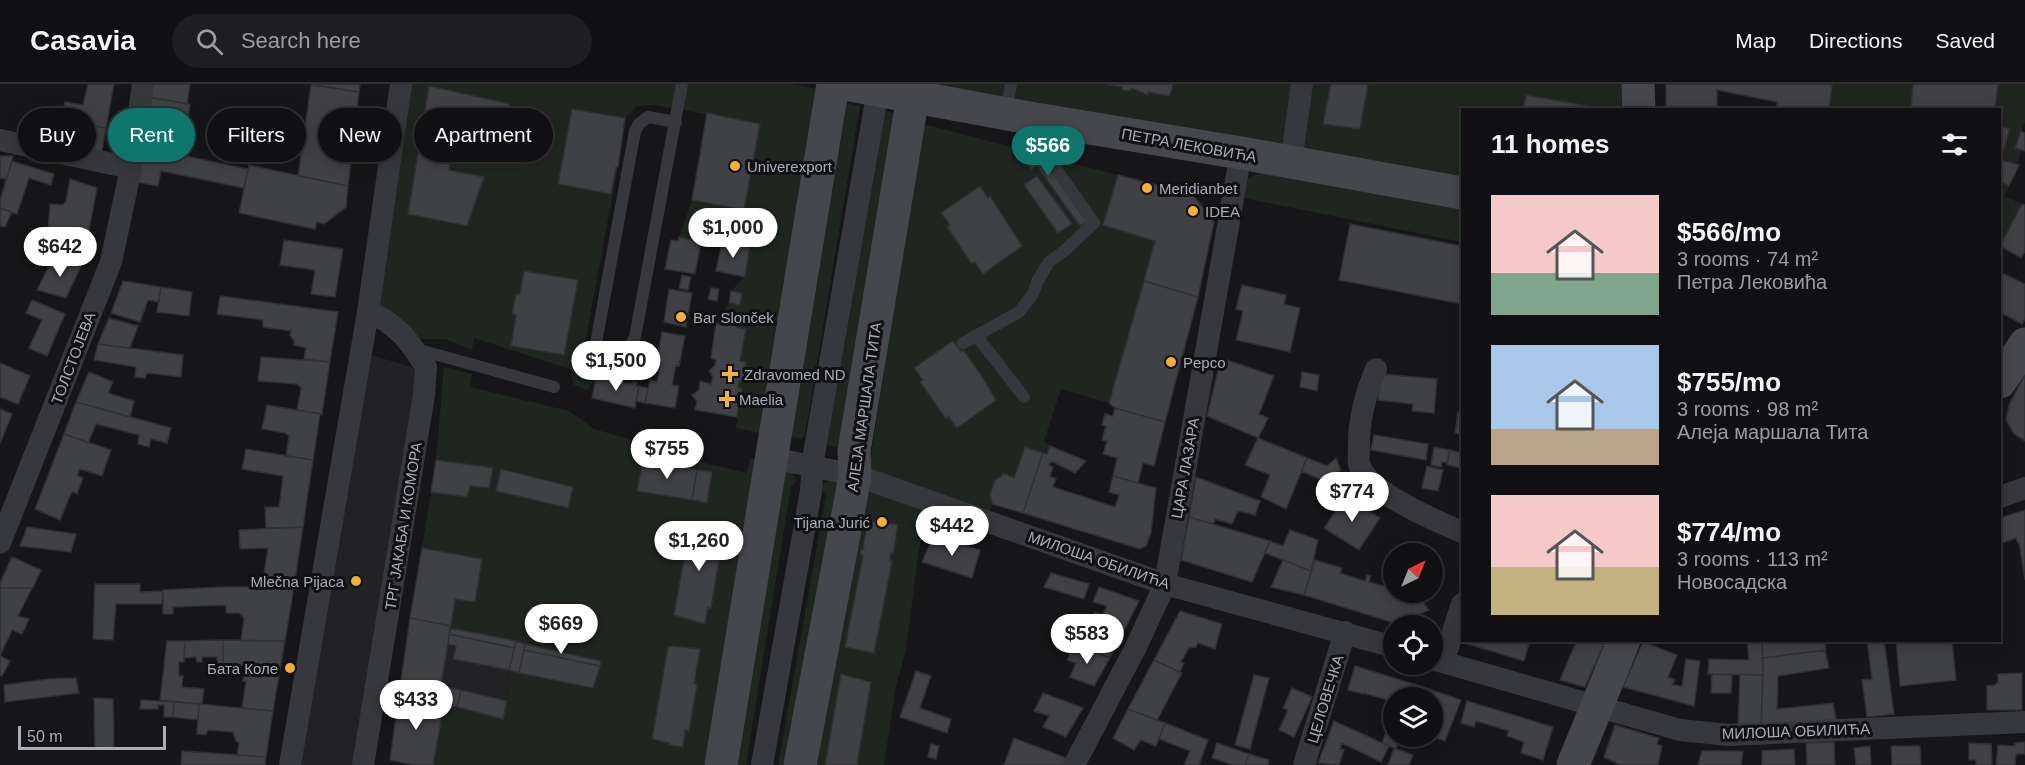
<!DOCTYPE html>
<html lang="en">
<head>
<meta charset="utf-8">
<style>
	body { margin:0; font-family:Helvetica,sans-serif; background:#1e1e20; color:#f1f3f6; height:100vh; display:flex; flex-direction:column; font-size:22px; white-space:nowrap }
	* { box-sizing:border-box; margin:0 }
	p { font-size:20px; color:#9c9d9f }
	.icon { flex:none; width:33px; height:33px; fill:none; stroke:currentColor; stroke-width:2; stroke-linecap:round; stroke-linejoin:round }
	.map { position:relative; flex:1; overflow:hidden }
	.panel { position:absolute; left:1461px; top:24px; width:540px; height:534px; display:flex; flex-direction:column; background:#101012; border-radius:0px; box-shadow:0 3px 15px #0003,0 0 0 2px #303032 }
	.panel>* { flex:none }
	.hud { position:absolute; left:18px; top:24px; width:570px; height:54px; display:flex; gap:12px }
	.needle { width:39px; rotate:43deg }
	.fabs { position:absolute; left:1383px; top:459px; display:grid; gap:12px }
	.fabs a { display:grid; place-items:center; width:60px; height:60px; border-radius:50%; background:#101012; box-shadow:0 3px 15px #0003,0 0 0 2px #303032; font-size:30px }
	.scale { position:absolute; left:18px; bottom:15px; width:148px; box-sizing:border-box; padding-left:6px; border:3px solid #a8adb8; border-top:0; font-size:16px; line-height:21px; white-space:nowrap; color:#a8adb8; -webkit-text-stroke:4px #111113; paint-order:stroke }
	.price { position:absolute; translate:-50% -51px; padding:0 14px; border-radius:21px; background:#fff; color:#222; font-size:20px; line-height:39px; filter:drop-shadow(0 2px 3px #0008) }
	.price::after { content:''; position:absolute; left:50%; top:36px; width:18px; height:14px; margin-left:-9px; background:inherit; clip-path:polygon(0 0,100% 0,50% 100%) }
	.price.current { background:#0f766e; color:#fff }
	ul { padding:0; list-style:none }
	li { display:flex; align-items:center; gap:18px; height:150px; padding:0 30px }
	li span { display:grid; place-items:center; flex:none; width:168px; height:120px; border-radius:0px; color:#555 }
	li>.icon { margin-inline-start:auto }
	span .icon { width:72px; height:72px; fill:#fffc; stroke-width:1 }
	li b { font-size:26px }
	h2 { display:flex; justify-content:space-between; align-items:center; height:72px; padding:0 30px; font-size:26px }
	.tag { padding:0 21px; border-radius:27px; background:#101012; box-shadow:0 3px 15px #0003,0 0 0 2px #303032; font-size:21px; line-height:54px }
	.tag.current { background:#0f766e; color:#fff }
	header { display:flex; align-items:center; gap:36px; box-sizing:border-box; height:84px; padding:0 30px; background:#101012; border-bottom:2px solid #303032 }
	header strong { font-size:28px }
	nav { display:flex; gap:33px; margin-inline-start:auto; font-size:21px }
	.search { width:420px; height:54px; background:#1e1e20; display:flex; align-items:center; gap:15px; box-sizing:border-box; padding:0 21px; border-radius:33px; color:#9c9d9f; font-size:22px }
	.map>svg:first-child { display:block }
</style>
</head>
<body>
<header>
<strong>Casavia</strong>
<div class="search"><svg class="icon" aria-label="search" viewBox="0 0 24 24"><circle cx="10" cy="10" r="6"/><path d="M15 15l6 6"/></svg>Search here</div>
<nav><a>Map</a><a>Directions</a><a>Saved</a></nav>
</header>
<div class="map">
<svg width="2025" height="681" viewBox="0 0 2025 681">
	<rect width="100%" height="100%" fill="#161618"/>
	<path fill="#222225" d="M365 269 418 285 358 681H294Z
		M410 534 448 560 456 562 454 575 509 586 507 617 503 635 399 610Z"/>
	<path fill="#1e261f" d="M410 0H790L817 5 760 341 771 352 736 344 738 325 744 319 740 313 742 305 738 303 739 297 743 298 749 293 745 288 746 279 740 277 746 245 736 243 732 238 727 242 716 239 729 219 731 207 745 193 750 163 679 153 692 116 744 125 759 40 655 21 637 22 625 34 622 61 585 258 601 277 596 294 587 306 574 301 570 285 474 254 472 266 445 255H414L376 224Z
		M921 0H1632L1633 25 1462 26V92Z
		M1826 0H2025V38L2015 63 2021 66 2017 81 2001 76 2010 45 2000 42V26L1829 25 1832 1Z
		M835 17 860 22 805 351 802 355 784 351Z
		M885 27 906 32 847 365 827 361Z
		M923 40 1118 91 1103 141 1155 157 1109 319 1061 305 1044 357 1050 362 1047 370 1025 363 1014 394 1003 389 1001 393 995 396 990 410 993 417 987 437 874 394 867 378H870Z
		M1263 86 1462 121V158L1244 114 1248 95Z
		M2000 97 2009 102 2005 112 2022 120 2000 162Z
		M444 283 472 290 470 303 569 327 594 345 629 355 646 365 747 389 750 374 767 377 708 681H433L444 621 503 635 507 617 509 586 593 604 601 577 450 544 455 515 475 518 482 475 422 464 436 376Z
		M785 380 797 396 791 403 746 681H724Z
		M839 392 796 681H778L826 411 819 402Z
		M866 398 928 421 918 472 906 566 896 602 884 681H812Z"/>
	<path fill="#404145" stroke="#303034" stroke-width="1.5" d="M88 0H114L106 44 61 36 65 18 83 21Z
		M149 0H190L187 20 147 13Z
		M311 0H360L359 8Z
		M1106 0H1173L1170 12 1148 8V11L1131 4 1130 7 1122 6V3Z
		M1331 0H1368L1360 45 1323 40Z
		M1666 0H1826L1832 1 1829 26H1776L1777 18 1717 6V26H1666Z
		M1913 0H1998L1995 26H1911Z
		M311 1 359 8 348 102 298 92Z
		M429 2 510 20 498 52 457 43 449 86 484 93 467 142 408 130Z
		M1526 11 1593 23V26H1523Z
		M147 13 190 20 183 65 140 57Z
		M572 25 625 34 618 83H616L611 110 558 100Z
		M707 29 760 40 744 126 692 116Z
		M45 33 106 44 101 72 73 67 75 55 43 49Z
		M2000 42 2010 45 2001 76 2019 81 2009 102 2000 97Z
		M2021 47 2025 49V67L2015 64Z
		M1028 54 1087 138 1080 142 1037 82 1031 86 1015 64Z
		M143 63 248 85 244 104 161 87 158 102 132 97Z
		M0 72H13L7 95 0 94Z
		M12 77 54 90 51 101 29 94 17 130 0 124V116Z
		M249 81 348 102 346 123 324 140 317 138 315 145 239 129Z
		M1118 91 1192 110 1214 138 1198 213 1144 197 1155 157 1103 141Z
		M1037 92 1072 140 1058 149 1024 101Z
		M70 95 97 104 88 152 48 147 50 120 62 121 66 118Z
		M980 102 988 114 990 112 1022 162 983 190 975 178 972 180 956 156 947 143 950 141 941 129Z
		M2022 120 2025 121V167L2021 174 2000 162Z
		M0 124 12 128 5 143 0 142Z
		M1350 140 1462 162V220L1339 196Z
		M679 153 701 158 695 190 665 185 671 156 678 157Z
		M284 156 343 165 335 213 311 210 315 186 280 181Z
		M722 158 750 163 745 193 716 187Z
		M52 176 82 180 66 214 37 206Z
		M524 187 578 196 564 271 511 262 516 231 512 230 516 210H520Z
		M2000 188 2025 200V235L2022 240 2000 228Z
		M682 191 691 193 688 206 679 204Z
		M123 197 161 203 159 218 148 216 140 238 111 229Z
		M1144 197 1198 213 1165 338 1115 324 1109 319Z
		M1242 201 1286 211 1284 220 1300 224 1290 268 1236 256 1243 227 1236 225Z
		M161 203 192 208 189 232 157 228Z
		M711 204 719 205 717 217 708 215Z
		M669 205 692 209 686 243 664 238Z
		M731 207 742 209 740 221 729 219Z
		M220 212 338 228 330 278 304 275 306 264 294 261V257L290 251 291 247 263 243V236L217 230Z
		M32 216 65 230 47 272 29 264 42 236 26 229Z
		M109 234 138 242 130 264 98 260Z
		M732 237 736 243 746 245 740 277 746 278 745 288 749 293 743 298 739 297 738 303 742 305 740 313 744 319 738 325 737 333 695 326 697 318 692 311 699 306 700 297 711 300 713 293 709 287 715 281 716 276 711 274 716 239 727 242Z
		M662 248 685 252 679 282 676 281 672 301 679 302 675 324 645 319 650 296 657 298 661 279 657 277Z
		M953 257 961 268 963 266 981 291 996 316 957 344 948 332 946 335 920 298 923 296 914 284Z
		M98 260 183 271 181 293 147 289 145 294 135 293 136 283 94 276Z
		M261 273 330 278 322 330 297 326 301 304 297 300 258 297Z
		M1221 274 1274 292 1259 330 1268 334 1258 354 1207 332Z
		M0 279 30 292 18 320 0 313Z
		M89 288 113 298 108 309 134 317 130 333 76 318Z
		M1302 288 1319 291 1317 307 1300 303Z
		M1381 290 1437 295 1434 329 1412 327 1413 320 1378 316Z
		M2025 290V357L2014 350 2006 336 2009 321Z
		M596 294 632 300V298L637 299 636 302H639L635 324 592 314Z
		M639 302 648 304 645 319 636 317Z
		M76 318 171 344 167 359 151 355 149 363 138 360 139 351 96 340 88 359 64 350Z
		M267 321 320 330 313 376 286 372 289 352 285 349 262 345Z
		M1115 324 1165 338 1154 382 1143 379 1138 399 1113 392 1117 374 1103 370 1107 357 1102 356 1106 342 1102 341 1105 330 1113 332Z
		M0 325 12 330 0 360Z
		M1458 328 1462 329V351L1455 349Z
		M64 350 111 366 102 392 80 385 77 391 83 394 77 410 72 407 60 436 35 425Z
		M1374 351 1428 360 1426 376 1371 366Z
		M1258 354 1307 374 1286 425 1261 413 1270 391 1245 381Z
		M1050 362 1086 377 1075 389 1051 377 1049 381 1053 383 1050 393 1056 394 1053 403 1115 423 1119 411 1109 408 1113 392 1156 404 1151 449 1146 462 1140 465 1023 429 1043 369 1047 370Z
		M1025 363 1043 369 1023 429 992 420 990 410 995 396 1001 393 1003 389 1014 394Z
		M1434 363 1450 366 1447 379 1442 378 1441 383 1431 381Z
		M246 365 313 376 303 443 266 444 265 423H279L283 392 242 385Z
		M1450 366 1462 369V384L1447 381Z
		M1307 374 1327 382 1336 374 1341 386 1324 397 1301 387Z
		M436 376 493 384 489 404 470 402 467 413 431 408Z
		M643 376 697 386 692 416 637 407Z
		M1427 382 1443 386 1438 407 1422 404Z
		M501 385 573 403 568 424 496 407Z
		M697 386 712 388 707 419 692 416Z
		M1196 393 1260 417 1255 431 1238 427 1232 440 1215 435 1213 440 1189 433Z
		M1345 413 1380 434 1359 466 1324 444Z
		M2025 426V496L2019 459H2018L2016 454 2000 460V434Z
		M1189 433 1270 457 1252 498 1181 476Z
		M868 436 898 441 893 470 891 469 890 477H892L874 569 845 563 863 472 860 470 861 466 864 465 863 464Z
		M693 438 708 441 709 438 721 441 716 475 719 476 711 524 708 523 705 540 674 531 690 439Z
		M27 443 76 450 71 468 20 462Z
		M303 443 294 503H262L268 464 240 465 239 446Z
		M1290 446 1318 456 1311 487 1265 469 1270 457 1283 462Z
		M933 452 980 466 972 494 922 478Z
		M422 464 482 475 475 518 455 515 451 542 410 534Z
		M12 473 41 486 33 504H0V499Z
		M1283 476 1311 487 1304 511 1271 503Z
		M1315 476 1342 484 1340 489 1365 497 1367 491 1371 492 1369 498 1394 505V508H1427L1424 520 1429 526 1420 530 1417 542H1404L1304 511Z
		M1051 489 1089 500 1084 515 1044 503Z
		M95 500H140V508L163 507 162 520H116L113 556 93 555Z
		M220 503H294L285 557H241L244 534 239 529H226V521L173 523V530H163V506Z
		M1099 503 1139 517 1110 574 1063 555 1069 540 1085 546 1095 528 1102 531 1107 522 1093 518Z
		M0 504H32L18 532 29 535 22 550 12 546 0 572 10 577 2 592 0 591Z
		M1180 527 1222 540 1215 565 1198 559 1196 563 1189 564 1181 578 1184 579 1180 588 1154 576Z
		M410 534 451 542 441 601 461 606 457 623 399 610Z
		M450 544 491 552 516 557 514 564 449 550Z
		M449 550 514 564 509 586 453 575 456 562 448 560Z
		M1462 552V556H1530L1524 577 1461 558Z
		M223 556V581H217V573H202V578H197L196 573 184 574 185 557Z
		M223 556 285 557 273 627 242 624 246 597H243L244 590 261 594 263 582 223 581Z
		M1577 556 1605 558 1585 603 1560 596Z
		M1747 556H1762L1763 591 1708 590 1709 575 1749 576Z
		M1762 556H1774V559L1791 556H1824L1826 566 1763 574Z
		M1867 556H1884L1894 630 1867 633 1862 596 1872 595Z
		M1896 556H1952L1956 596 1900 602Z
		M167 557H185L184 578H179V592H183L182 603 204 605 202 620 160 616Z
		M516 557 525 560 519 589 509 586Z
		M1643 558 1677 571 1668 593 1675 596 1672 601 1682 602 1686 575 1700 577 1694 622 1623 603Z
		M525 560 601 577 600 582 524 566Z
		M1075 560 1110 574 1094 602 1070 593 1076 579 1067 576Z
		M672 562 700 565 694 600H697L689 647 685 646 683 663 669 661 670 659 652 655 668 563Z
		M524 566 600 582 593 604 519 589Z
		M1825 566 1829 584 1778 592 1777 625 1833 619 1836 636 1761 643 1763 574Z
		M1154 576 1182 589 1157 636 1128 625Z
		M1355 582 1417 601 1413 614H1394V618L1364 609 1363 610 1348 606Z
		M916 587 931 592 920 624 951 635 947 649 900 633Z
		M2022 589V626H1987V602L1995 601 1998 598V590Z
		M841 590 871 598 857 681H825Z
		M1712 590 1732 591 1731 609H1711Z
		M1254 591 1269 594 1250 665 1235 661Z
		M1740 591H1763L1761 643 1738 642Z
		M76 594 79 609 5 618 4 601 48 595Z
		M1417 601 1461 616 1445 657 1432 652V614H1413Z
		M1292 604 1312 613 1294 653 1279 646 1288 626 1283 624Z
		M461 606 507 617 503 635 457 623Z
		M1043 609 1083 624 1066 653 1043 643 1049 632 1034 627Z
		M399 610 444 621 433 681H414L390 676Z
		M94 614 113 615 114 664 95 663Z
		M141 616 174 618 173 633H164V621H158V625H140Z
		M1467 617 1553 643 1543 676 1521 669 1524 658 1507 652 1509 647 1476 637 1474 643 1461 639Z
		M174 618 199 620 198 636 173 633Z
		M199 620 273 627 266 673 237 671 239 659 236 657 233 648 208 646 206 651 197 650Z
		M1128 625 1165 639 1156 662 1141 656 1134 666 1113 654Z
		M1394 626V652H1400L1396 665 1382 659Z
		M1334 637 1389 662 1381 678 1342 659 1340 665 1344 666 1339 681 1318 679Z
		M1165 639 1208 656 1199 681H1184L1190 667 1159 655Z
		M1615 641 1659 654 1657 660 1662 662 1658 681H1620L1604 673Z
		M1014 654 1066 674 1063 681H1004Z
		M1834 658 1835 681H1807L1806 659Z
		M2025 658V670H2016L2015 681H1996L1998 661 2015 662V659Z
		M1217 659 1249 670 1245 681H1233L1212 674Z
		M1969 659 1991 660 1992 681H1976V676H1969Z
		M931 660 939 662 936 675 928 673Z
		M1870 662 1871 681H1856L1854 664Z
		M1891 662H1920L1921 681H1892Z
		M1394 664 1413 671 1409 681H1388Z
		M1794 665 1795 681H1762V667Z
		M182 667 266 673 265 681H181Z
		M1702 667H1743L1741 681H1698Z
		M1249 670 1269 676 1268 681H1245Z"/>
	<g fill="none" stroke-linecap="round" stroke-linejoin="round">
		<path stroke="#37383d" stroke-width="12" d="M1006 29 1011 0
			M676 38 648 33 639 40 635 47 596 259 603 269 617 273 627 267 635 253 682 0
			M976 251 1024 313
			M963 259 1019 228 1033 210 1038 196 1049 178 1064 167 1094 139 1042 65 1030 37
			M416 265 554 303"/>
		<path stroke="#37383d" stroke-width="22" d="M0 56 131 84
			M1291 78 1302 0
			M1376 285C1365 311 1358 338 1359 366 1359 370 1358 377 1359 380 1368 409 1436 437 1462 448
			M772 374 855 391 1165 500 1394 563
			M2000 413 2025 404
			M0 459 111 178 131 84 143 0
			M1432 575 1680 646 1729 651 2025 638
			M1443 578 1462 520
			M290 681 368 228 401 0
			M363 681 424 311 426 283 414 265 402 250 385 236 368 228
			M762 681 811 407 813 376 879 0
			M1074 681 1136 563 1165 500 1241 69
			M1304 681 1345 548"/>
		<path stroke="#45474d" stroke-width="33" d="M845 0 1029 34 1241 69 1462 109
			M1638 0 1639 26
			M2000 298 2025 260
			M721 681 833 0
			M800 681 851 414 855 391 854 367 915 0
			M1573 681 1624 556"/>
	</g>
	<g fill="#f2b134" stroke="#111113" stroke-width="2">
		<circle cx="735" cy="82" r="6"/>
		<circle cx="1147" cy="104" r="6"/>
		<circle cx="1193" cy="127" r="6"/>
		<circle cx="681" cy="233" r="6"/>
		<circle cx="1171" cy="278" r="6"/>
		<path d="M727 281h6v6h6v6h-6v6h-6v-6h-6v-6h6z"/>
		<path d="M724 306h6v6h6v6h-6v6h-6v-6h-6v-6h6z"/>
		<circle cx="882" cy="438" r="6"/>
		<circle cx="356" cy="497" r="6"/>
		<circle cx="290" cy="584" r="6"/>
	</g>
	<g text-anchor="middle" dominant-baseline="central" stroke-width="6" stroke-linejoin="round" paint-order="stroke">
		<g font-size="15" fill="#a8adb8" stroke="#111113">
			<text transform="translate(1189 61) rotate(10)">ПЕТРА ЛЕКОВИЋА</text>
			<text transform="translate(73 274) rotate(-69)">ТОЛСТОЈЕВА</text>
			<text transform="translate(864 323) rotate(-82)">АЛЕЈА МАРШАЛА ТИТА</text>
			<text transform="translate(1185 384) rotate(-80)">ЦАРА ЛАЗАРА</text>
			<text transform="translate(403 442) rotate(-81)">ТРГ ЈАКАБА И КОМОРА</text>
			<text transform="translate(1099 476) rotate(19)">МИЛОША ОБИЛИЋА</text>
			<text transform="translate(1325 615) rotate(-73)">ЦЕЛОВЕЧКА</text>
			<text transform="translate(1796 647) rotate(-2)">МИЛОША ОБИЛИЋА</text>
		</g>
		<g font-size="15" fill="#a8adb8" stroke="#111113" text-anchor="start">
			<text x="747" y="82">Univerexport</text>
			<text x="1159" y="104">Meridianbet</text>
			<text x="1205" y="127">IDEA</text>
			<text x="693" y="233">Bar Slonček</text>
			<text x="1183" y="278">Pepco</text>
			<text x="744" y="290">Zdravomed ND</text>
			<text x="739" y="315">Maelia</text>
			<text x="870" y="438" text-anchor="end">Tijana Jurić</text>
			<text x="344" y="497" text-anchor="end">Mlečna Pijaca</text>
			<text x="278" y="584" text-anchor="end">Бата Коле</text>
		</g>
	</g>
</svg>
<div class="fabs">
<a><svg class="needle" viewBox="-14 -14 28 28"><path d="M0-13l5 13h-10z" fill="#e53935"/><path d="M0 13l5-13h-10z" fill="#9c9d9f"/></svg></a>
<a><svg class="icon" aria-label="locate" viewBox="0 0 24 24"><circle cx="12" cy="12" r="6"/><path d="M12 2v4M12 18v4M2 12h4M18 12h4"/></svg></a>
<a><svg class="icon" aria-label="layers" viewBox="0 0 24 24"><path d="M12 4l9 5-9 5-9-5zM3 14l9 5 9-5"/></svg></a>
</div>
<div class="scale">50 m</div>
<b class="price current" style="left:1048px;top:93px">$566</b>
<b class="price" style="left:733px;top:175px">$1,000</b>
<b class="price" style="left:60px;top:194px">$642</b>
<b class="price" style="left:616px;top:308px">$1,500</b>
<b class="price" style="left:667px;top:396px">$755</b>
<b class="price" style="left:1352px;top:439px">$774</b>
<b class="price" style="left:952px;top:473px">$442</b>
<b class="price" style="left:699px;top:488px">$1,260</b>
<b class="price" style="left:561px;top:571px">$669</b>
<b class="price" style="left:1087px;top:581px">$583</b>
<b class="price" style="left:416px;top:647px">$433</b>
<div class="hud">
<a class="tag">Buy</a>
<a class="tag current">Rent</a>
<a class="tag">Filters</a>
<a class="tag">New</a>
<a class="tag">Apartment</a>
</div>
<section class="panel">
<h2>11 homes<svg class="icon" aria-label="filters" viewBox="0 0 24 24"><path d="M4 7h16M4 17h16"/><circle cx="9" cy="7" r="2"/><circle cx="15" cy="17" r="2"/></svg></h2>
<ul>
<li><span style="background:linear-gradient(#f6c9c9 65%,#7fa58c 0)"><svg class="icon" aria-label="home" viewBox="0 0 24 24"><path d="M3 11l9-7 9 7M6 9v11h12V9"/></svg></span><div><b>$566/mo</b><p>3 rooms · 74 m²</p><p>Петра Лековића</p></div></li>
<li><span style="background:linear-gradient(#a9c7e8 70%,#b9a48a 0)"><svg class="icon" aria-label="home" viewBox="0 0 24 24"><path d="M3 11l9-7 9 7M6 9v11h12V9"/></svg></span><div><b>$755/mo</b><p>3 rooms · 98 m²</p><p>Алеја маршала Тита</p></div></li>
<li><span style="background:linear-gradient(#f6c9c9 60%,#c2b280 0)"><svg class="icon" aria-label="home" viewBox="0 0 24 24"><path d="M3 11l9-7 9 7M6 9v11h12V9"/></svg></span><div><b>$774/mo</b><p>3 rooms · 113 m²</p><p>Новосадска</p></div></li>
</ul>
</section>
</div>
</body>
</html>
